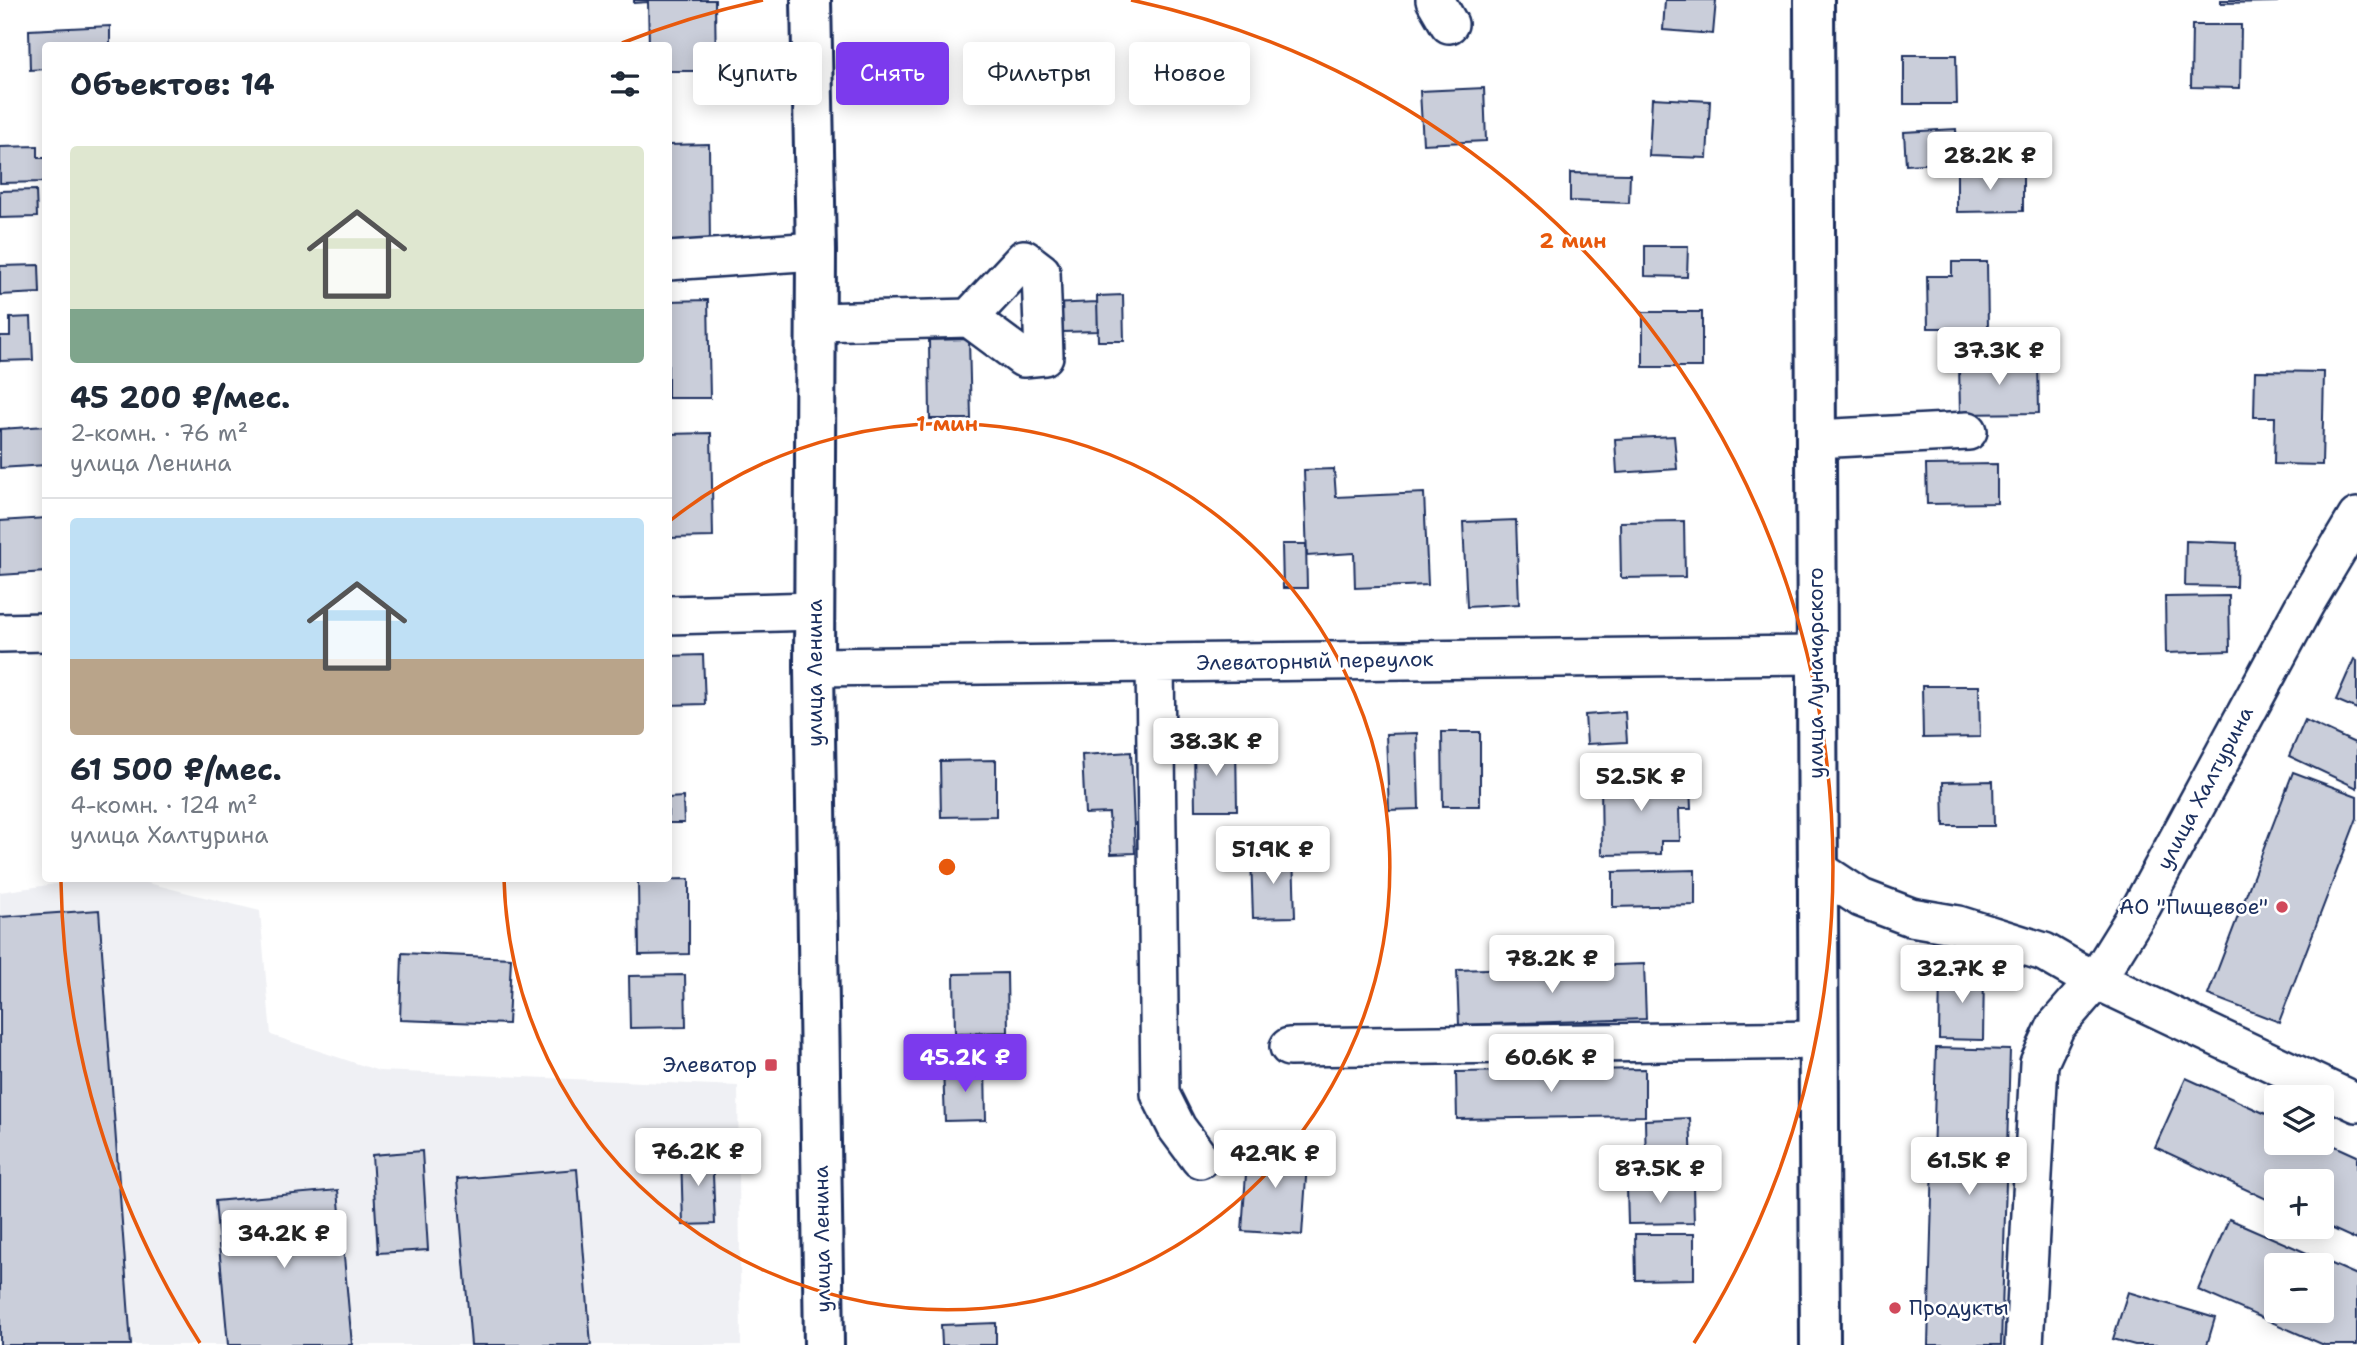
<!DOCTYPE html>
<html lang="ru">
<head>
<meta charset="utf-8">
<style>
	body { margin:0; font-family:"Shantell Sans",sans-serif; background:#f2f2f3; color:#1f2937; height:100vh; display:flex; flex-direction:column; font-size:26px; white-space:nowrap }
	* { box-sizing:border-box; margin:0 }
	p { font-size:23px; color:#747a83 }
	.icon { flex:none; width:38px; height:38px; fill:none; stroke:currentColor; stroke-width:2; stroke-linecap:round; stroke-linejoin:round }
	.map { position:relative; flex:1; overflow:hidden }
	.details { position:absolute; left:42px; top:42px; width:630px; height:840px; display:flex; flex-direction:column; background:#fff; border-radius:7px; box-shadow:0 4px 18px #0003 }
	.details>* { flex:none }
	.hud { position:absolute; left:693px; top:42px; width:665px; height:63px; display:flex; gap:14px }
	.fabs { position:absolute; left:2264px; top:1085px; display:grid; gap:14px }
	.fabs a { display:grid; place-items:center; width:70px; height:70px; border-radius:7px; background:#fff; box-shadow:0 4px 18px #0003; font-size:35px }
	.price { position:absolute; translate:-50% -60px; padding:0 16px; border-radius:7px; background:#fff; color:#222; font-size:23px; line-height:46px; filter:drop-shadow(0 2px 4px #0008) }
	.price::after { content:''; position:absolute; left:50%; top:42px; width:21px; height:16px; margin-left:-10px; background:inherit; clip-path:polygon(0 0,100% 0,50% 100%) }
	.price.on { background:#7c3aed; color:#fff }
	ul { padding:0; list-style:none }
	li { display:grid; align-content:center; gap:14px; height:371px; padding:0 28px }
	li+li { border-top:2px solid #e0e1e3 }
	li span { display:grid; place-items:center; height:217px; border-radius:7px; color:#555 }
	li>.icon { margin-inline-start:auto }
	span .icon { width:126px; height:126px; fill:#fffc; stroke-width:1 }
	li b { font-size:30px }
	h2 { display:flex; justify-content:space-between; align-items:center; height:84px; padding:0 28px; font-size:30px }
	.pill { padding:0 24px; border-radius:7px; background:#fff; box-shadow:0 4px 18px #0003; font-size:24px; line-height:63px }
	.pill.on { background:#7c3aed; color:#fff }
	.map>svg:first-child { display:block }
</style>
</head>
<body>
<div class="map">
<svg width="2357" height="1345" viewBox="0 0 2357 1345">
	<rect width="100%" height="100%" fill="#fff"/>
	<filter id="ink" filterUnits="userSpaceOnUse"><feTurbulence type="fractalNoise" baseFrequency=".0143" numOctaves="2"/><feDisplacementMap in="SourceGraphic" scale="14" xChannelSelector="R" yChannelSelector="G"/><feConvolveMatrix kernelMatrix="1 2 1 2 8 2 1 2 1" color-interpolation-filters="sRGB"/></filter>
	<g filter="url(#ink)">
		<path fill="#eff0f4" d="M91 879H132L260 911 271 1035 379 1071 738 1086 741 1345H0V892Z"/>
		<path fill="#caceda" stroke="#1b2f5e" stroke-width="2" fill-rule="evenodd" d="M634 0H715L716 71H668V46H649L648 2 634 3Z
			M1665 0H1716L1713 34 1663 30Z
			M2221 0H2277V2L2221 3Z
			M2192 25H2241L2240 88 2191 87Z
			M110 26V46H46V69L30 70 29 30Z
			M1904 55H1956L1957 104H1904Z
			M1484 88 1486 141 1423 144 1420 91Z
			M1652 98 1710 101 1707 158 1649 156Z
			M1956 129 1958 162 1906 165 1904 132Z
			M709 144 710 248 668 249V145Z
			M38 146V158H46V182L0 183V147Z
			M2023 171V211L1957 212V172Z
			M1570 173 1630 174 1629 203 1570 201Z
			M36 190 37 217 0 218V191Z
			M1645 246H1688L1687 277 1645 276Z
			M1952 262H1987L1988 328H1928L1927 276H1952Z
			M39 265 40 293 0 295V266Z
			M1123 295 1124 341H1098L1097 296Z
			M708 300 710 398H668V301Z
			M1097 302 1098 331 1026 333 1025 305Z
			M1643 312H1702V367H1643Z
			M31 317 33 360 0 361V336H10V318Z
			M969 339 971 419H930L929 340Z
			M2038 360 2039 413 1960 414 1959 361Z
			M2255 371 2324 372 2322 465 2274 464 2275 417H2254Z
			M46 426V465L0 468V429Z
			M711 433 713 537 668 538V434Z
			M1674 436 1677 469 1617 473 1615 439Z
			M1997 464V503L1927 504 1926 465Z
			M1334 469 1336 497 1424 493 1428 585 1355 588 1354 553 1307 556 1304 470Z
			M46 518V572L0 575V521Z
			M1516 520 1519 604 1467 607 1463 522Z
			M1684 521 1685 577 1621 578 1620 522Z
			M2186 541 2237 543 2236 587 2185 586Z
			M1282 544H1306L1307 588H1283Z
			M2229 596 2230 651 2166 653 2165 597Z
			M703 655 705 704 668 705V656Z
			M2354 659 2357 661V709L2336 700Z
			M1922 686H1979L1980 737 1923 738Z
			M1625 712 1627 742 1587 744 1585 715Z
			M2305 720 2357 744V788L2289 756Z
			M1442 732H1480V806H1443Z
			M1417 733 1419 809 1389 810 1386 734Z
			M1236 745 1237 810H1195L1194 746Z
			M1131 752 1135 853 1111 854 1109 813 1085 814 1082 755Z
			M996 760V816L941 817 940 761Z
			M1662 771 1661 785H1690L1691 809H1679L1680 841H1661V854L1602 855 1601 782H1612V772Z
			M2293 772 2357 796V818L2279 1022 2208 995Z
			M1993 781 1994 826H1944L1943 782Z
			M683 797 684 823H668V798Z
			M1293 854 1295 917 1253 918 1251 856Z
			M1695 870V905L1613 907V872Z
			M689 879V954L639 955 638 880Z
			M99 910 131 1345H0V917Z
			M402 953 511 958 508 1024 400 1020Z
			M1644 964 1646 1019 1459 1025 1457 970Z
			M1940 970 1984 971 1983 1040 1939 1039Z
			M1007 973 1008 1032 955 1033 954 974Z
			M685 975 686 1027 630 1028 629 976Z
			M1936 1048 2010 1050 2001 1345H1928Z
			M985 1067 986 1120 945 1121 943 1068Z
			M1645 1069V1116L1457 1119 1456 1072Z
			M2186 1078 2277 1119V1143H2322V1140L2357 1156V1240L2322 1224V1181H2277V1204L2155 1147Z
			M1690 1118 1692 1164 1646 1166 1645 1120Z
			M1248 1145 1308 1149 1302 1235 1242 1231Z
			M712 1150 715 1224 683 1225 681 1152Z
			M422 1151 428 1250 378 1253 372 1155Z
			M577 1169 591 1345H471L457 1179Z
			M1693 1186 1694 1223 1628 1224 1627 1187Z
			M338 1190 352 1345H228L215 1201Z
			M2229 1219 2357 1275V1345H2324L2198 1290ZM2277 1265H2322V1311H2277Z
			M1635 1234H1694V1279L1636 1280Z
			M2128 1292 2215 1318 2207 1345H2135L2113 1339Z
			M996 1323V1345H942L941 1325Z"/>
		<g fill="none" stroke-linecap="round" stroke-linejoin="round">
			<defs>
				<path id="minor" d="M1435 0 1449 24
					M668 261 816 251
					M816 322 969 318 1023 358 1044 356 1041 272 1024 259 969 318
					M1816 439 1968 431
					M668 615 814 611
					M0 633 46 632
					M1155 663 1160 1094 1177 1128 1200 1159
					M814 667 1816 655
					M1817 869 1861 898 1911 917 1958 925 2044 952 2075 970 2357 1103
					M1289 1047 1818 1040
					M2024 1345 2039 1063 2056 1026 2096 980 2142 906 2305 604 2357 517"/>
				<path id="major" d="M811 0 816 251 814 667 824 1345
					M1814 0 1820 1345"/>
			</defs>
			<use href="#minor" stroke="#1b2f5e" stroke-width="42"/>
			<use href="#major" stroke="#1b2f5e" stroke-width="44"/>
			<use href="#minor" stroke="#fff" stroke-width="37"/>
			<use href="#major" stroke="#fff" stroke-width="38"/>
		</g>
	</g>
	<g fill="none" stroke="#e8590c" stroke-width="3.5">
		<path d="M671 520A443 443 0 1 1 504 879"/>
		<path d="M200 1343A886 886 0 0 1 61 882M622 43A886 886 0 0 1 763 0M1131 0A886 886 0 0 1 1694 1343"/>
	</g>
	<g fill="#d1495b" stroke="#fff" stroke-width="2.5">
		<circle cx="2282" cy="907" r="7"/>
		<rect x="764" y="1058" width="14" height="14" rx="3.5"/>
		<circle cx="1895" cy="1308" r="7"/>
	</g>
	<g text-anchor="middle" dominant-baseline="central" stroke-width="5" stroke-linejoin="round" paint-order="stroke">
		<g font-size="21" fill="#1b2f5e" stroke="#fff">
			<text transform="translate(1315 661) rotate(-1)">Элеваторный переулок</text>
			<text transform="translate(815 673) rotate(-90)">улица Ленина</text>
			<text transform="translate(1816 673) rotate(-90)">улица Луначарского</text>
			<text transform="translate(2205 788) rotate(-62)">улица Халтурина</text>
			<text transform="translate(822 1239) rotate(-91)">улица Ленина</text>
		</g>
		<g font-size="21" fill="#1b2f5e" stroke="#fff" text-anchor="end">
			<text x="2268" y="907">АО "Пищевое"</text>
			<text x="757" y="1065">Элеватор</text>
			<text x="1909" y="1308" text-anchor="start">Продукты</text>
		</g>
	</g>
	<circle cx="947" cy="867" r="10" fill="#e8590c" stroke="#fff" stroke-width="3.5"/>
	<g font-size="21" text-anchor="middle" font-weight="bold" fill="#e8590c" stroke="#fff" stroke-width="5" stroke-linejoin="round" paint-order="stroke">
		<text x="1573" y="248">2 мин</text>
		<text x="947" y="431">1 мин</text>
	</g>
</svg>
<div class="fabs">
<a><svg class="icon" aria-label="layers" viewBox="0 0 24 24"><path d="M12 4l9 5-9 5-9-5zM3 14l9 5 9-5"/></svg></a>
<a>+</a>
<a>−</a>
</div>
<b class="price" style="left:1990px;top:192px">28.2K ₽</b>
<b class="price" style="left:1999px;top:387px">37.3K ₽</b>
<b class="price" style="left:1216px;top:778px">38.3K ₽</b>
<b class="price" style="left:1641px;top:813px">52.5K ₽</b>
<b class="price" style="left:1273px;top:886px">51.9K ₽</b>
<b class="price" style="left:1552px;top:995px">78.2K ₽</b>
<b class="price" style="left:1962px;top:1005px">32.7K ₽</b>
<b class="price on" style="left:965px;top:1094px">45.2K ₽</b>
<b class="price" style="left:1551px;top:1094px">60.6K ₽</b>
<b class="price" style="left:698px;top:1188px">76.2K ₽</b>
<b class="price" style="left:1275px;top:1190px">42.9K ₽</b>
<b class="price" style="left:1969px;top:1197px">61.5K ₽</b>
<b class="price" style="left:1660px;top:1205px">87.5K ₽</b>
<b class="price" style="left:284px;top:1270px">34.2K ₽</b>
<div class="hud">
<a class="pill">Купить</a>
<a class="pill on">Снять</a>
<a class="pill">Фильтры</a>
<a class="pill">Новое</a>
</div>
<section class="details">
<h2>Объектов: 14<svg class="icon" aria-label="filters" viewBox="0 0 24 24"><path d="M4 7h16M4 17h16"/><circle cx="9" cy="7" r="2"/><circle cx="15" cy="17" r="2"/></svg></h2>
<ul>
<li><span style="background:linear-gradient(#dfe7d0 75%,#7fa58c 0)"><svg class="icon" aria-label="home" viewBox="0 0 24 24"><path d="M3 11l9-7 9 7M6 9v11h12V9"/></svg></span><div><b>45 200 ₽/мес.</b><p>2-комн. · 76 m²</p><p>улица Ленина</p></div></li>
<li><span style="background:linear-gradient(#bfe0f5 65%,#b9a48a 0)"><svg class="icon" aria-label="home" viewBox="0 0 24 24"><path d="M3 11l9-7 9 7M6 9v11h12V9"/></svg></span><div><b>61 500 ₽/мес.</b><p>4-комн. · 124 m²</p><p>улица Халтурина</p></div></li>
</ul>
</section>
</div>
</body>
</html>
